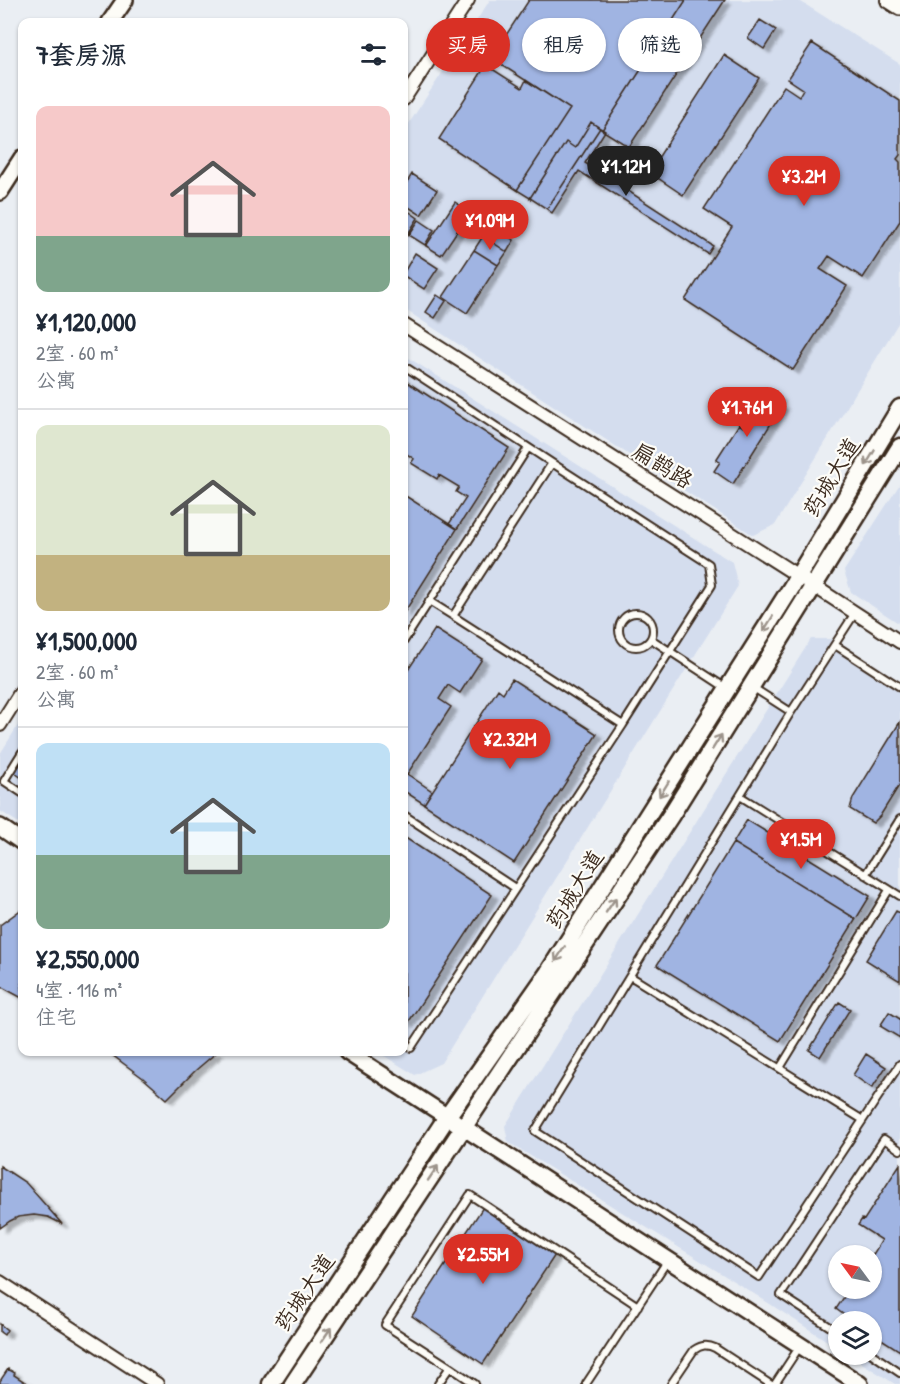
<!DOCTYPE html>
<html lang="zh">
<head>
<meta charset="utf-8">
<style>
	body { margin:0; font-family:"Patrick Hand","LXGW WenKai TC",sans-serif; background:#f2f2f3; color:#1f2937; height:100vh; display:flex; flex-direction:column; font-size:22px; white-space:nowrap }
	* { box-sizing:border-box; margin:0 }
	p { font-size:20px; color:#747a83 }
	.icon { flex:none; width:33px; height:33px; fill:none; stroke:currentColor; stroke-width:2; stroke-linecap:round; stroke-linejoin:round }
	.map { position:relative; flex:1; overflow:hidden }
	.side { position:absolute; left:18px; top:18px; width:390px; height:1038px; display:flex; flex-direction:column; background:#fff; border-radius:12px; box-shadow:0 2px 4px #0004 }
	.side>* { flex:none }
	.top-card { position:absolute; left:426px; top:18px; width:384px; height:54px; display:flex; gap:12px }
	.needle { width:39px; rotate:303deg }
	.buttons { position:absolute; left:828px; top:1245px; display:grid; gap:12px }
	.buttons a { display:grid; place-items:center; width:54px; height:54px; border-radius:50%; background:#fff; box-shadow:0 2px 4px #0004; font-size:30px }
	.price { position:absolute; translate:-50% -51px; padding:0 14px; border-radius:21px; background:#d93025; color:#fff; font-size:20px; line-height:39px; filter:drop-shadow(0 2px 3px #0008) }
	.price::after { content:''; position:absolute; left:50%; top:36px; width:18px; height:14px; margin-left:-9px; background:inherit; clip-path:polygon(0 0,100% 0,50% 100%) }
	.price.on { background:#222; color:#fff }
	ul { padding:0; list-style:none }
	li { display:grid; align-content:center; gap:12px; height:318px; padding:0 18px }
	li+li { border-top:2px solid #e0e1e3 }
	li span { display:grid; place-items:center; height:186px; border-radius:12px; color:#555 }
	li>.icon { margin-inline-start:auto }
	span .icon { width:108px; height:108px; fill:#fffc; stroke-width:1 }
	li b { font-size:26px }
	h2 { display:flex; justify-content:space-between; align-items:center; height:72px; padding:0 18px; font-size:26px }
	.tag { padding:0 21px; border-radius:27px; background:#fff; box-shadow:0 2px 4px #0004; font-size:21px; line-height:54px }
	.tag.on { background:#d93025; color:#fff }
	.map>svg:first-child { display:block }
</style>
</head>
<body>
<div class="map">
<svg width="900" height="1384" viewBox="0 0 900 1384">
	<defs>
		<filter id="shadow"><feDropShadow dx="6" dy="4" stdDeviation="1.5" flood-color="#0004"/></filter>
	</defs>
	<rect width="100%" height="100%" fill="#eaeef3"/>
	<filter id="ink" filterUnits="userSpaceOnUse"><feTurbulence type="fractalNoise" baseFrequency=".0167" numOctaves="2"/><feDisplacementMap in="SourceGraphic" scale="12" xChannelSelector="R" yChannelSelector="G"/><feConvolveMatrix kernelMatrix="1 2 1 2 8 2 1 2 1" color-interpolation-filters="sRGB"/></filter>
	<g filter="url(#ink)">
		<path fill="#d4ddee" fill-rule="evenodd" d="M490 0H798L900 64V320L775 525 753 535 404 309V131Z
			M404 355 732 562 738 586 441 1063 415 1075 378 1052H404Z
			M900 484V624L851 592 844 571Z
			M811 639H834L900 681V1384H895L849 1355 872 1354V1322H838V1348L756 1295 508 1142 505 1126ZM838 1256H872V1288H838Z
			M22 719V825L0 811V754Z"/>
		<path fill="#a0b4e2" stroke="#3b2a1e" stroke-width="1.5" filter="url(#shadow)" d="M529 0H686L602 130 591 122 575 148 566 142 530 198 517 190 570 109 491 58Z
			M686 0H725L629 147 602 130Z
			M760 20 776 30 764 49 748 38Z
			M812 43 900 101V155L897 159 900 162V221L863 278 829 256 820 269 847 286 793 370 685 300 732 227 704 209 784 86 799 96 803 89 788 79Z
			M724 55 759 78 683 195 649 172Z
			M486 65 522 88 526 80 570 109 517 190 439 139Z
			M591 122 600 128 547 209 530 198 566 142 575 148Z
			M600 128 605 131 585 163 713 246 708 254 579 171 552 213 547 209Z
			M412 174 437 190 421 215 404 204V187Z
			M455 202 470 212 441 255 426 246Z
			M404 208 418 218 408 234 404 231Z
			M419 220 434 230 425 245 409 235Z
			M490 225 514 240 507 252 483 236Z
			M483 236 507 252 498 265 474 250Z
			M474 250 498 265 467 313 443 297Z
			M415 253 438 268 424 289 404 276V272Z
			M437 295 446 301 435 318 426 312Z
			M404 380 509 448 457 529 449 524 466 498 456 492 459 487 439 475 437 479 411 463 414 459 404 452Z
			M766 390 779 398 776 402 782 406 733 484 714 471 720 462 716 460 739 424 743 427Z
			M404 495 457 529 404 613Z
			M435 629 482 659 460 693 448 685 439 699 451 707 404 779V676Z
			M512 679 597 734 514 863 424 804 498 689 503 693Z
			M900 722V784L880 816 873 823 850 809 853 798Z
			M22 761V778L15 773Z
			M407 774 432 791 424 804 404 791V779Z
			M747 820 870 896 856 919 733 843Z
			M404 837 492 895 408 1023 404 1020Z
			M733 843 856 919 780 1041 657 965Z
			M22 909V998L0 986V925Z
			M896 911 900 913V981L866 960Z
			M839 1002 850 1009 820 1057 809 1050Z
			M889 1012 900 1019V1038L880 1026Z
			M108 1052H217L196 1070 167 1099 143 1078Z
			M866 1054 886 1067 872 1088 853 1075Z
			M900 1164V1351L872 1333V1322H854L836 1309 850 1288H872V1256L882 1240 858 1225 862 1219 864 1220Z
			M0 1166 26 1183 62 1224 48 1217 34 1215 18 1217 10 1221 0 1228Z
			M483 1207 555 1255 483 1364 412 1316Z
			M0 1324 7 1330 4 1335 0 1332Z
			M8 1369 15 1373 14 1375 28 1384H0V1381Z"/>
		<g fill="none" stroke-linecap="round" stroke-linejoin="round">
			<defs>
				<path id="service" d="M404 366 552 463
					M552 463 709 564 712 585 623 725 453 616Z
					M429 601 453 616
					M619 630a17 17 0 1 1 34 0a17 17 0 1 1-34 0Z
					M651 639 726 688
					M404 641 528 448
					M835 645 900 687
					M752 687 791 712 855 613
					M791 712 535 1131 759 1277 900 1064
					M22 752 4 781 22 793
					M740 796 900 896
					M404 815 515 888
					M865 875 900 819
					M630 976 863 1120
					M404 1043 411 1048 623 725
					M780 1068 889 890
					M838 1332 781 1295 884 1139 900 1150
					M872 1354 900 1373
					M450 1367 385 1325 470 1195 638 1306
					M438 1384 450 1367 475 1384
					M586 1384 668 1260
					M671 1384 694 1350C701 1345 707 1344 715 1348L770 1384
					M775 1384 800 1346"/>
				<path id="minor" d="M404 99 468 0
					M404 325 814 586 900 642
					M0 725 22 690
					M0 1282 157 1384"/>
				<path id="tertiary" d="M889 0 900 7
					M110 22 125 0
					M0 192 22 158
					M0 827 22 842
					M347 1052 860 1384"/>
				<path id="secondary" d="M271 1384 447 1117 548 973 791 588 900 408
					M293 1384 671 815 900 447"/>
			</defs>
			<use href="#service" stroke="#3b2a1e" stroke-width="10"/>
			<use href="#minor" stroke="#3b2a1e" stroke-width="16"/>
			<use href="#tertiary" stroke="#3b2a1e" stroke-width="20"/>
			<use href="#secondary" stroke="#3b2a1e" stroke-width="21"/>
			<use href="#service" stroke="#fdfcf7" stroke-width="6"/>
			<use href="#minor" stroke="#fdfcf7" stroke-width="12"/>
			<use href="#tertiary" stroke="#fdfcf7" stroke-width="15"/>
			<use href="#secondary" stroke="#fdfcf7" stroke-width="16"/>
		</g>
		<defs><path id="oneway-shaft" d="M-6 0H5M1.5-3L5.5 0L1.5 3" fill="none" stroke-width="1.6" stroke-linecap="round" stroke-linejoin="round" transform="scale(1.5)"/></defs>
		<g stroke="#9c938a">
			<use href="#oneway-shaft" transform="translate(870 458) rotate(121)"/>
			<use href="#oneway-shaft" transform="translate(768 624) rotate(122)"/>
			<use href="#oneway-shaft" transform="translate(717 742) rotate(-58)"/>
			<use href="#oneway-shaft" transform="translate(664 789) rotate(122)"/>
			<use href="#oneway-shaft" transform="translate(611 905) rotate(-56)"/>
			<use href="#oneway-shaft" transform="translate(560 954) rotate(122)"/>
			<use href="#oneway-shaft" transform="translate(433 1173) rotate(-56)"/>
			<use href="#oneway-shaft" transform="translate(326 1335) rotate(-56)"/>
		</g>
	</g>
	<g text-anchor="middle" dominant-baseline="central" stroke-width="4.5" stroke-linejoin="round" paint-order="stroke">
		<g font-size="22" fill="#3b2a1e" stroke="#fdfcf7">
			<text transform="translate(663 465) rotate(32)">扁鹊路</text>
			<text transform="translate(831 477) rotate(-59)">药城大道</text>
			<text transform="translate(574 889) rotate(-58)">药城大道</text>
			<text transform="translate(304 1292) rotate(-56)">药城大道</text>
		</g>
	</g>
</svg>
<div class="buttons">
<a><svg class="needle" viewBox="-14 -14 28 28"><path d="M0-13l5 13h-10z" fill="#e53935"/><path d="M0 13l5-13h-10z" fill="#747a83"/></svg></a>
<a><svg class="icon" aria-label="layers" viewBox="0 0 24 24"><path d="M12 4l9 5-9 5-9-5zM3 14l9 5 9-5"/></svg></a>
</div>
<b class="price on" style="left:626px;top:197px">¥1.12M</b>
<b class="price" style="left:804px;top:207px">¥3.2M</b>
<b class="price" style="left:490px;top:251px">¥1.09M</b>
<b class="price" style="left:747px;top:438px">¥1.76M</b>
<b class="price" style="left:510px;top:770px">¥2.32M</b>
<b class="price" style="left:801px;top:870px">¥1.5M</b>
<b class="price" style="left:483px;top:1285px">¥2.55M</b>
<div class="top-card">
<a class="tag on">买房</a>
<a class="tag">租房</a>
<a class="tag">筛选</a>
</div>
<section class="side">
<h2>7套房源<svg class="icon" aria-label="filters" viewBox="0 0 24 24"><path d="M4 7h16M4 17h16"/><circle cx="9" cy="7" r="2"/><circle cx="15" cy="17" r="2"/></svg></h2>
<ul>
<li><span style="background:linear-gradient(#f6c9c9 70%,#7fa58c 0)"><svg class="icon" aria-label="home" viewBox="0 0 24 24"><path d="M3 11l9-7 9 7M6 9v11h12V9"/></svg></span><div><b>¥1,120,000</b><p>2室 · 60 m²</p><p>公寓</p></div></li>
<li><span style="background:linear-gradient(#dfe7d0 70%,#c2b280 0)"><svg class="icon" aria-label="home" viewBox="0 0 24 24"><path d="M3 11l9-7 9 7M6 9v11h12V9"/></svg></span><div><b>¥1,500,000</b><p>2室 · 60 m²</p><p>公寓</p></div></li>
<li><span style="background:linear-gradient(#bfe0f5 60%,#7fa58c 0)"><svg class="icon" aria-label="home" viewBox="0 0 24 24"><path d="M3 11l9-7 9 7M6 9v11h12V9"/></svg></span><div><b>¥2,550,000</b><p>4室 · 116 m²</p><p>住宅</p></div></li>
</ul>
</section>
</div>
</body>
</html>
